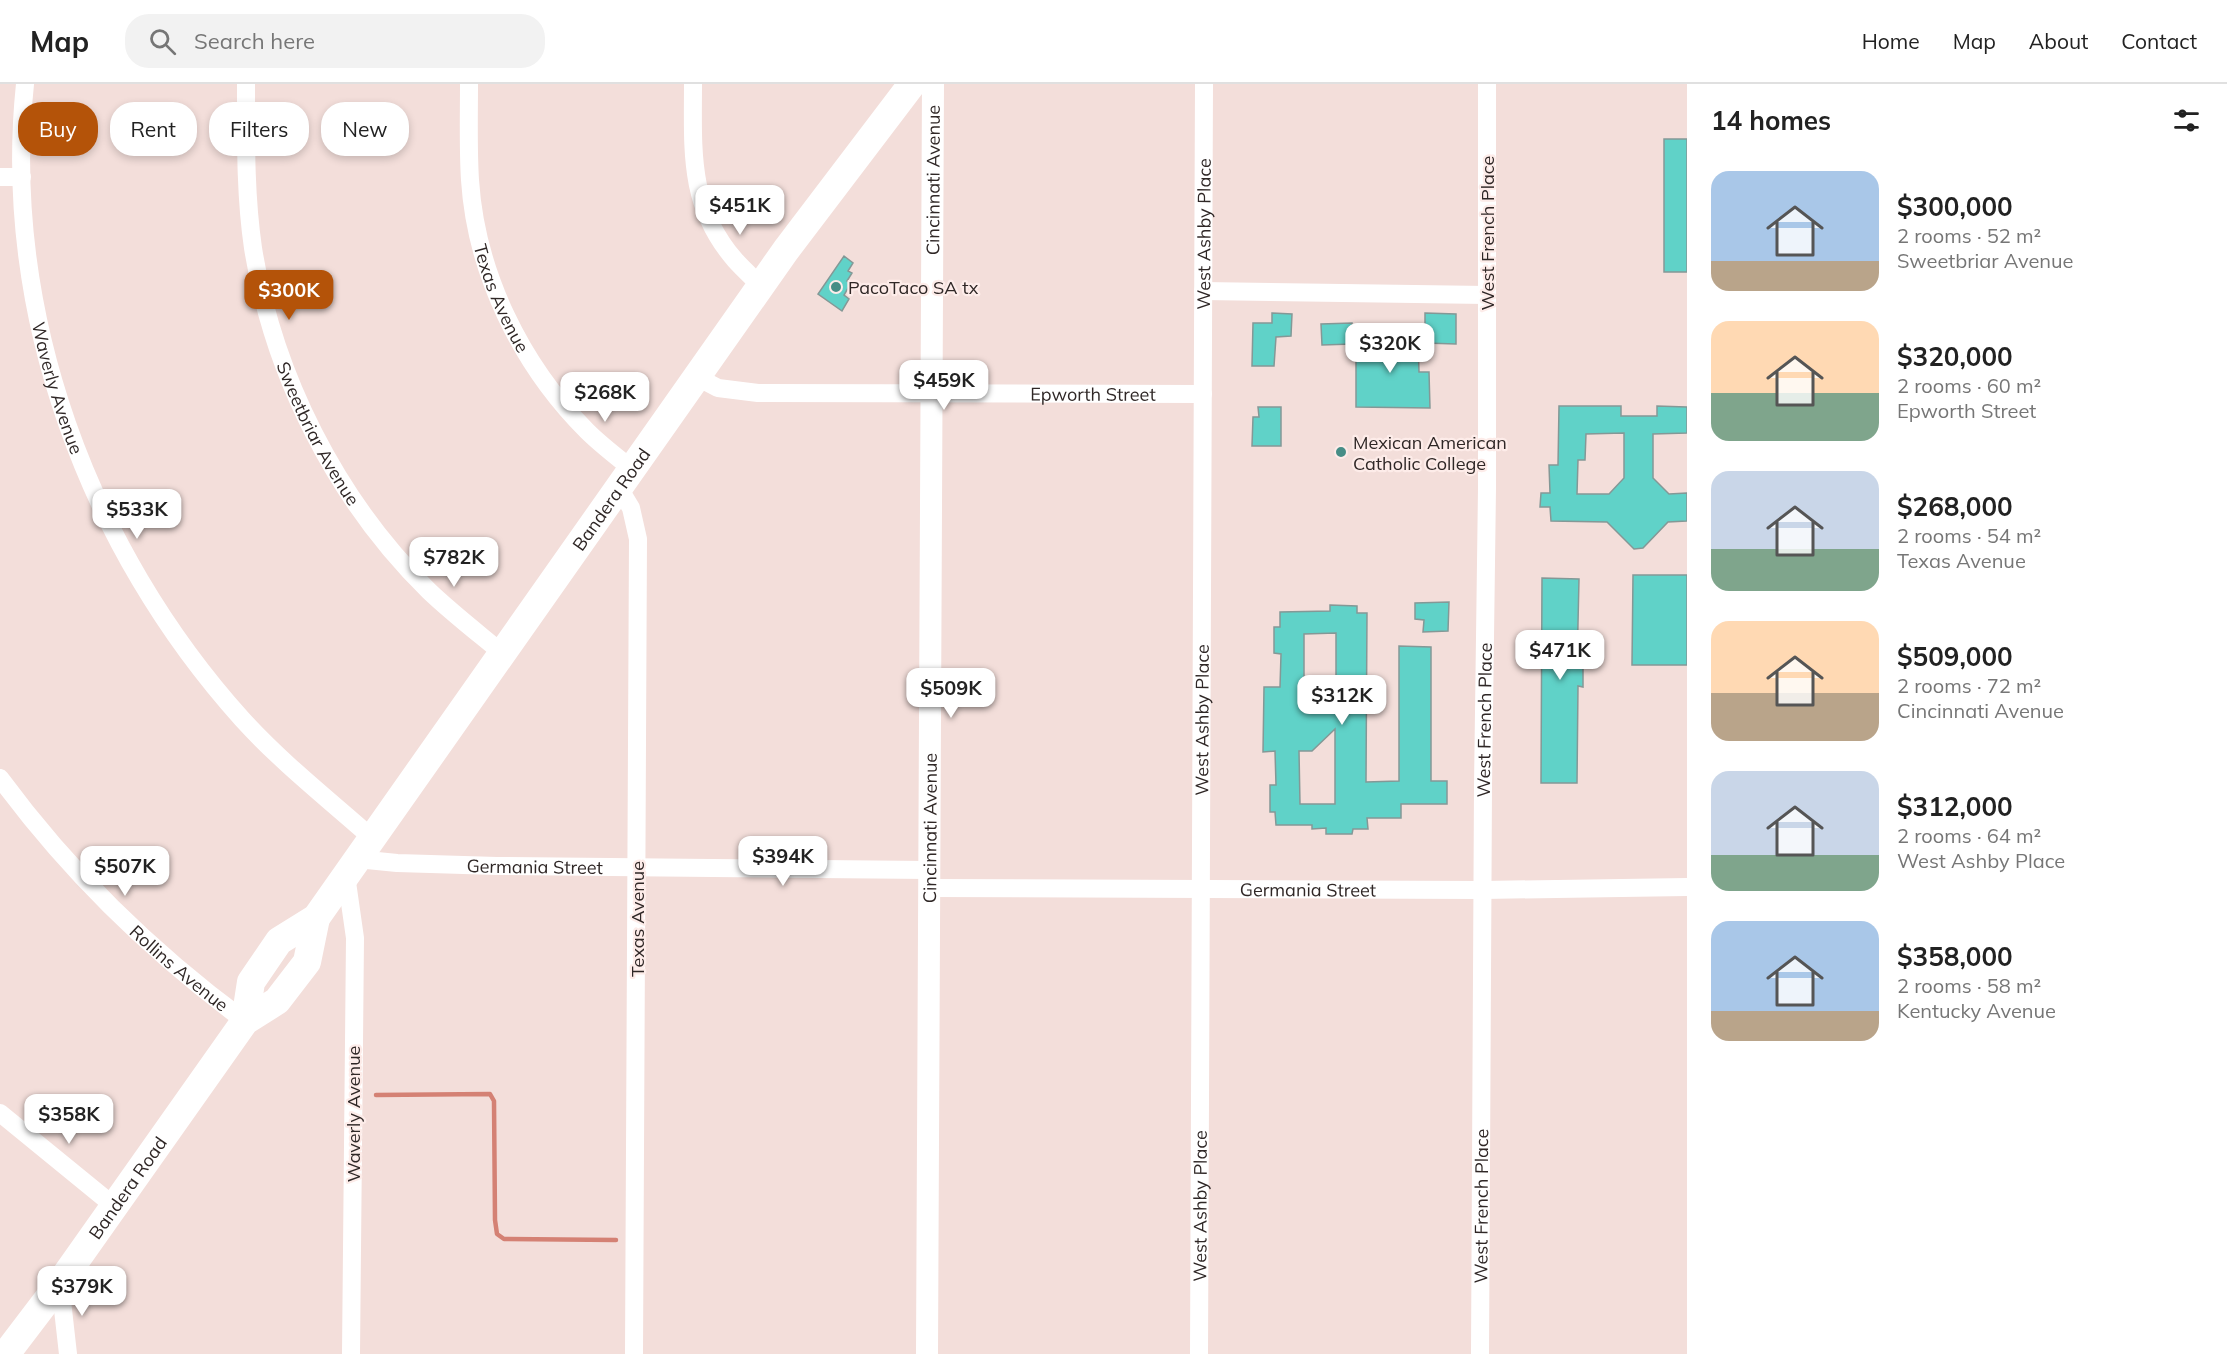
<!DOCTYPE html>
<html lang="en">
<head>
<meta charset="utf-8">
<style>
	body { margin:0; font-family:Mulish,sans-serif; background:#f2f2f2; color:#222; height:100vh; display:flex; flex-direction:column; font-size:22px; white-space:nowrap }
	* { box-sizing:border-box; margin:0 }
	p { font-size:20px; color:#767676 }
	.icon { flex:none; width:33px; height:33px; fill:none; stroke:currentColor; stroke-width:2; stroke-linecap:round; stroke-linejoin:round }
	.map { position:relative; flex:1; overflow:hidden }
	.side { display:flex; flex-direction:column; background:#fff; width:540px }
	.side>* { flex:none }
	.top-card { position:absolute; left:18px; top:18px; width:570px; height:54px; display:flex; gap:12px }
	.price { position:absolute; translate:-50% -51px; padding:0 14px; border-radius:12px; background:#fff; color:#222; font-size:20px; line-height:39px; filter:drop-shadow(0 2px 3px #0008) }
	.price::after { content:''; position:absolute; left:50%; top:36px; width:18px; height:14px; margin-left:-9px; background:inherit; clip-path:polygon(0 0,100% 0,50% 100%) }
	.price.on { background:#b45309; color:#fff }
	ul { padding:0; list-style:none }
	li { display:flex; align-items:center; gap:18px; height:150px; padding:0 24px }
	li span { display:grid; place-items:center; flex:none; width:168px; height:120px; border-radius:18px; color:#555 }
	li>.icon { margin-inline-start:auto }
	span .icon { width:72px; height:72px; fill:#fffc; stroke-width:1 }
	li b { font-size:26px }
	h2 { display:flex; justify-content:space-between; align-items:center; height:72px; padding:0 24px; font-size:26px }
	.tag { padding:0 21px; border-radius:24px; background:#fff; box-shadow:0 3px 9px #0003; font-size:21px; line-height:54px }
	.tag.on { background:#b45309; color:#fff }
	header { display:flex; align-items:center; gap:36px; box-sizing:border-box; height:84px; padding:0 30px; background:#fff; border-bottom:2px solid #e0e0e0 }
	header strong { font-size:28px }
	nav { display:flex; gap:33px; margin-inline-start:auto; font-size:21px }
	.search { width:420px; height:54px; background:#f2f2f2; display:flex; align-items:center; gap:15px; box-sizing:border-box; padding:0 21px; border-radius:24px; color:#767676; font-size:22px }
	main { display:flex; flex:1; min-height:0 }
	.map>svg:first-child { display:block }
</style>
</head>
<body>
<header>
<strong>Map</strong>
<div class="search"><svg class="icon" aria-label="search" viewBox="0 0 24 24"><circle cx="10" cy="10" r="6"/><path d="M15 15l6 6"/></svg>Search here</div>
<nav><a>Home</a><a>Map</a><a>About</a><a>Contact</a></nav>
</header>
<main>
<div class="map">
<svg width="1687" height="1270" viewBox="0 0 1687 1270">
	<rect width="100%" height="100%" fill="#f3deda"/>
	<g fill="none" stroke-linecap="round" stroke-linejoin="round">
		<path stroke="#d48174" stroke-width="4.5" d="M376 1011 490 1010 494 1017 495 1136 497 1150 504 1155 616 1156"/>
	</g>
	<path fill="#60d2c8" stroke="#849896" stroke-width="1.5" fill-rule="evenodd" d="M1664 55H1687V188H1664Z
		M844 172 853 179 848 187 852 189 847 197 851 199 844 211 849 215 842 227 818 210Z
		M1272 229 1292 230 1291 252 1276 253 1274 282H1252L1253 239H1272Z
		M1425 229 1456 230V260L1425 259Z
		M1352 239V260L1322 261 1321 240Z
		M1418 254 1419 288H1429L1430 324 1356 323V255Z
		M1559 322H1621V332H1657V322L1687 323V349L1653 350V394L1669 410 1687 409V437L1668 438 1643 464 1634 465 1607 438 1551 437 1550 423H1540L1541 409H1550L1549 381H1558ZM1624 349V394L1609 410H1577L1578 376H1585L1586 350Z
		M1258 323H1281V362H1252L1253 333H1259Z
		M1633 491H1687V581H1632Z
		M1542 494 1579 495 1577 583 1583 584V603L1578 602 1577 699H1541Z
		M1449 518 1448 547 1423 548 1424 536 1415 535V519Z
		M1330 521 1357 522V529H1367L1366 698 1399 697V562L1431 563V697H1447V720H1401V734H1367L1368 745H1353L1352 750H1326V744L1312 745V741H1276L1275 728H1270V701H1276L1275 667 1263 668 1264 603H1280L1281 570 1274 569V543H1280V528L1330 527ZM1336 549V603H1304V550ZM1335 645V720H1300L1299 667H1312Z"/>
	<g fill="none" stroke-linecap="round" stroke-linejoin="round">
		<g stroke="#fff" stroke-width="18">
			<path id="s1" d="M25 0C1 229 89 465 242 635 281 678 328 715 372 754"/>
			<path id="s2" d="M246 0C246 55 245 109 253 164 273 291 337 417 429 507 452 529 478 549 502 569"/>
			<path id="s3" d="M469 0C469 32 468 64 470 96 476 189 521 281 587 347 601 361 617 373 632 385"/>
			<path d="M693 0C693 66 688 122 735 176 743 185 752 193 761 202"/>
			<path d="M0 93H22"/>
			<path d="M1203 207 1487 211"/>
			<path id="s4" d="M697 293 718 304 758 309 1203 310"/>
			<path d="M619 404 631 424 638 455 634 1270"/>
			<path id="s5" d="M0 694C70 789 150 867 245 937"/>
			<path id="s6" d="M357 775 397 779 497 782 930 786"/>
			<path d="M346 791 355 854 351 1270"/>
			<path id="s7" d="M930 804 1483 806 1687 803"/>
			<path d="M0 1029 114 1122"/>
			<path d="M60 1199 68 1270"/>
			<path id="s8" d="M1199 1270 1204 0"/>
			<path id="s9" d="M1480 1270 1483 702 1487 404V0"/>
		</g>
		<path stroke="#fff" stroke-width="22" id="s10" d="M927 1270 933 0"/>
		<g stroke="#fff" stroke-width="28">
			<path id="s11" d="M245 937 251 898 279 857 316 834 786 166 912 0"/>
			<path id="s12" d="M6 1270 60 1199 245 937 277 917 307 878 316 834"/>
		</g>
	</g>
	<g fill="#468d86" stroke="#fdece9" stroke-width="2">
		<circle cx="836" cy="203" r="6"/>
		<circle cx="1341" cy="368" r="6"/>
	</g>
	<g text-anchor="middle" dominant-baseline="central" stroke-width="4.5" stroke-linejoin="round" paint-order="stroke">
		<g font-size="18" fill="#2f2726" stroke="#fdece9">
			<text stroke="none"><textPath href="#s10" startOffset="1174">Cincinnati Avenue</textPath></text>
			<text stroke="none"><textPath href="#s8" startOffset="1120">West Ashby Place</textPath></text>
			<text transform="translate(1487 149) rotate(-90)">West French Place</text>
			<text stroke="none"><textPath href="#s3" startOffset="219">Texas Avenue</textPath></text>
			<text stroke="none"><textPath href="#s1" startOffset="308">Waverly Avenue</textPath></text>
			<text stroke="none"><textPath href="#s4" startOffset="399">Epworth Street</textPath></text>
			<text stroke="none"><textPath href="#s2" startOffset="362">Sweetbriar Avenue</textPath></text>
			<text stroke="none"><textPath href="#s11" startOffset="645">Bandera Road</textPath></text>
			<text stroke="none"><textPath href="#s8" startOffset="634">West Ashby Place</textPath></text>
			<text stroke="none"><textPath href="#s9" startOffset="634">West French Place</textPath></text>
			<text stroke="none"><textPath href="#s10" startOffset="526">Cincinnati Avenue</textPath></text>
			<text stroke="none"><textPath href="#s6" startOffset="178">Germania Street</textPath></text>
			<text stroke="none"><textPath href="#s7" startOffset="378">Germania Street</textPath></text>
			<text transform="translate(637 835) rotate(-90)">Texas Avenue</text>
			<text stroke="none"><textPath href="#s5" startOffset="262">Rollins Avenue</textPath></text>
			<text transform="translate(353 1030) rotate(-90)">Waverly Avenue</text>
			<text stroke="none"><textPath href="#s12" startOffset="206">Bandera Road</textPath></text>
			<text stroke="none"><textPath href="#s8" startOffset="148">West Ashby Place</textPath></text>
			<text stroke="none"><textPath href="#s9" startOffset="148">West French Place</textPath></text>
		</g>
		<g font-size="18" fill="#2f2726" stroke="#fdece9" text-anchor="start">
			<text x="848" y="203">PacoTaco SA tx</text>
			<text x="1353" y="358">Mexican American<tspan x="1353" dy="21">Catholic College</tspan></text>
		</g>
	</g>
</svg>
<b class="price" style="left:740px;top:152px">$451K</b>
<b class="price on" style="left:289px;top:237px">$300K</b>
<b class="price" style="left:1390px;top:290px">$320K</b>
<b class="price" style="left:944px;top:327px">$459K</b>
<b class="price" style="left:605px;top:339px">$268K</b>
<b class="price" style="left:137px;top:456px">$533K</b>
<b class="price" style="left:454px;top:504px">$782K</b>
<b class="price" style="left:1560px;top:597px">$471K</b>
<b class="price" style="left:951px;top:635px">$509K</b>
<b class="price" style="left:1342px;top:642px">$312K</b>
<b class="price" style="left:783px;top:803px">$394K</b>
<b class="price" style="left:125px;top:813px">$507K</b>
<b class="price" style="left:69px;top:1061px">$358K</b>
<b class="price" style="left:82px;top:1233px">$379K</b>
<div class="top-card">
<a class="tag on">Buy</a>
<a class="tag">Rent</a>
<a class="tag">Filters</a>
<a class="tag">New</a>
</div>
</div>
<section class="side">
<h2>14 homes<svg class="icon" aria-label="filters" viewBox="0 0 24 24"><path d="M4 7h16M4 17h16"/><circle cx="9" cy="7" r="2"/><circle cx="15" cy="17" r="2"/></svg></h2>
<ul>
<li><span style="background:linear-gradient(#a9c7e8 75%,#b9a48a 0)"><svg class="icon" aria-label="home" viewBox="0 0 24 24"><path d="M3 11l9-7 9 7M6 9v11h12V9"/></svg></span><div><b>$300,000</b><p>2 rooms · 52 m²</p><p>Sweetbriar Avenue</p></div></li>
<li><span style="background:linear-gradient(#ffd9b3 60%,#7fa58c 0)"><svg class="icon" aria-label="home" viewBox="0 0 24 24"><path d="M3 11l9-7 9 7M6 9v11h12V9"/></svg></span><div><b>$320,000</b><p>2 rooms · 60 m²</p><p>Epworth Street</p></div></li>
<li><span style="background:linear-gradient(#c9d6e8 65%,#7fa58c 0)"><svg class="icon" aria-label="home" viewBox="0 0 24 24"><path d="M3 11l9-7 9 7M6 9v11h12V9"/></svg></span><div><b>$268,000</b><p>2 rooms · 54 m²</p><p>Texas Avenue</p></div></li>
<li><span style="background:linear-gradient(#ffd9b3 60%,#b9a48a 0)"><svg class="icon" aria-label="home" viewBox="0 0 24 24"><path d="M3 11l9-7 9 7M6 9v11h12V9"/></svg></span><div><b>$509,000</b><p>2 rooms · 72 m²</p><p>Cincinnati Avenue</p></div></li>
<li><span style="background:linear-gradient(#c9d6e8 70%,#7fa58c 0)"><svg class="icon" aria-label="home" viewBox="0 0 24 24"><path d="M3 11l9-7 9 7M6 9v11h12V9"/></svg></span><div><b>$312,000</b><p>2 rooms · 64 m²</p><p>West Ashby Place</p></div></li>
<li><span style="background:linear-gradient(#a9c7e8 75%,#b9a48a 0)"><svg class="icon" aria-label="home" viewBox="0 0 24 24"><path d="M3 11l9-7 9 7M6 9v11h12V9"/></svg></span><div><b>$358,000</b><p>2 rooms · 58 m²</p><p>Kentucky Avenue</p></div></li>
</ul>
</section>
</main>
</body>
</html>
